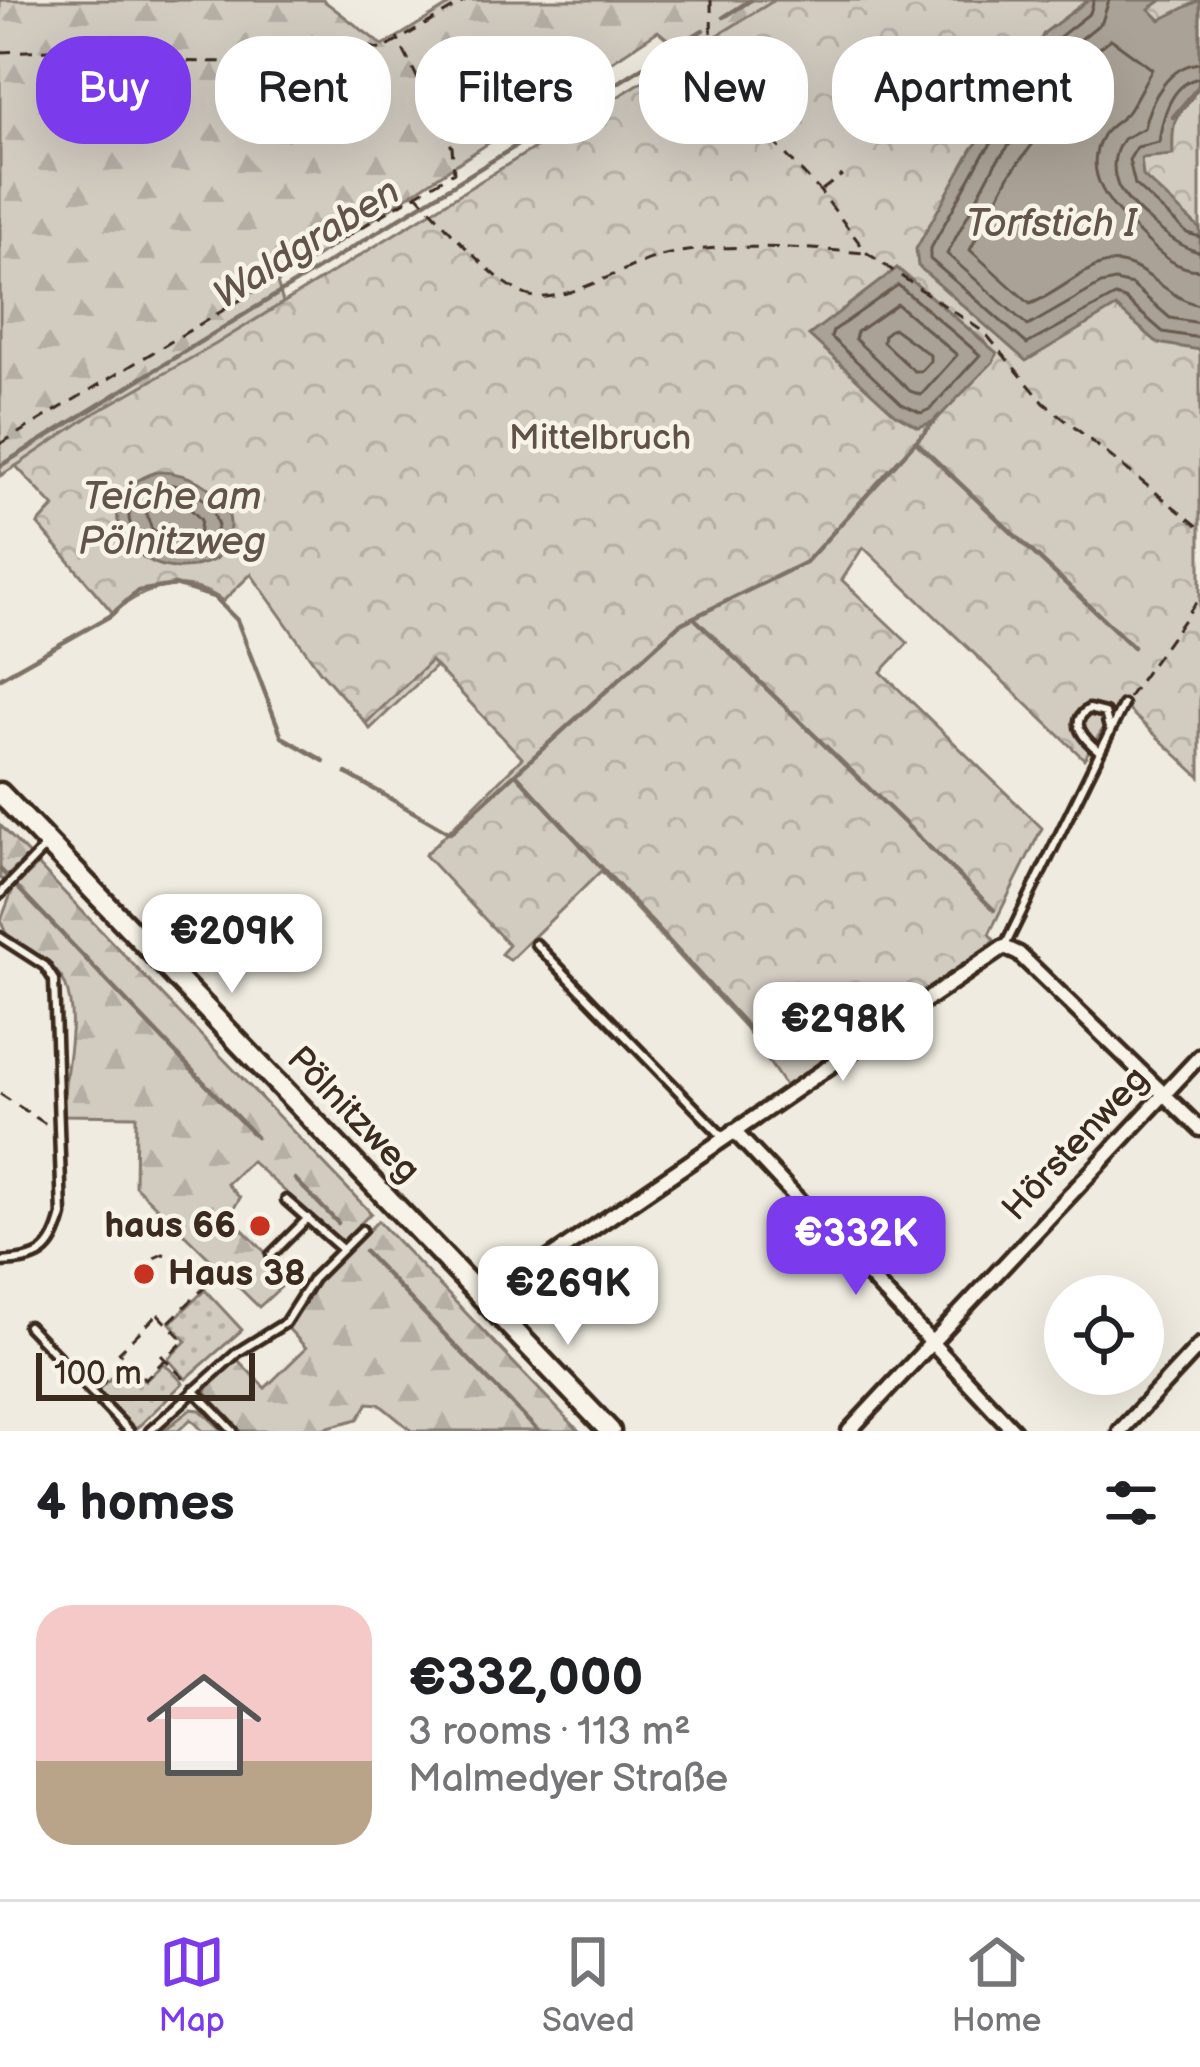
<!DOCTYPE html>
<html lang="en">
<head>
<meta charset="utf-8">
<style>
	body { margin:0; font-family:"Balsamiq Sans",sans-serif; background:#f2f2f2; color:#202124; height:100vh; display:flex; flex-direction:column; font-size:45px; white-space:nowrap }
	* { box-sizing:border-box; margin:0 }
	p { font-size:39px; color:#757577 }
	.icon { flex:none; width:66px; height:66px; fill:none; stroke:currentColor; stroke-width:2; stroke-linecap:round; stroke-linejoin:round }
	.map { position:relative; height:1431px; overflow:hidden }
	.side { display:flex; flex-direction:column; background:#fff; flex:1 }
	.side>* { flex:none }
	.top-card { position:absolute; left:36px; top:36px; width:1128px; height:108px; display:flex; gap:24px }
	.fabs { position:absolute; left:1044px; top:1275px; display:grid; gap:24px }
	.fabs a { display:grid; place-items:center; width:120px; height:120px; border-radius:50%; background:#fff; box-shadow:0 12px 48px #0002; font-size:60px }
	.scale { position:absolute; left:36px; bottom:30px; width:219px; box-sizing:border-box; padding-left:12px; border:6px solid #3b2a1e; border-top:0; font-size:33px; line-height:42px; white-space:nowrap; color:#3b2a1e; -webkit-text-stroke:9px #f7f3e8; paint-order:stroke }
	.price { position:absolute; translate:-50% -102px; padding:0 27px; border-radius:24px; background:#fff; color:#222; font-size:39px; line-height:78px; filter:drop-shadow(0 3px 6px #0008) }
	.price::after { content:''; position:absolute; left:50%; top:72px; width:36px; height:27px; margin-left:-18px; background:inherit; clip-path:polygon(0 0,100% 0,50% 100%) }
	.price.current { background:#7c3aed; color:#fff }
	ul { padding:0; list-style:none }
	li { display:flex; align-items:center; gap:36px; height:300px; padding:0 36px }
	li span { display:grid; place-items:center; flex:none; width:336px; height:240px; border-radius:36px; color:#555 }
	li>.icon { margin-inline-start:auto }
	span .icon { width:144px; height:144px; fill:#fffc; stroke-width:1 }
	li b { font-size:51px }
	h2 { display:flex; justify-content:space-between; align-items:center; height:144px; padding:0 36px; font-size:51px }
	.pill { padding:0 42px; border-radius:48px; background:#fff; box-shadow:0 12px 48px #0002; font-size:42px; line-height:108px }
	.pill.current { background:#7c3aed; color:#fff }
	.tabs { display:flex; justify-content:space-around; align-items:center; height:168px; border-top:3px solid #e0e0e0; background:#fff; font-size:33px; color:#757577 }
	.tabs a { display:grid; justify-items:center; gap:6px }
	.tabs .current { color:#7c3aed }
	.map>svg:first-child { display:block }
</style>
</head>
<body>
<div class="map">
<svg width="1200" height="1431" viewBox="0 0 1200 1431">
	<defs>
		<pattern id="grass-dots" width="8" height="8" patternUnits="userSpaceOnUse" patternTransform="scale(3)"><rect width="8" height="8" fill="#d1cbc0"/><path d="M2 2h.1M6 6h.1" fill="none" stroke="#b4aea5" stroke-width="1.8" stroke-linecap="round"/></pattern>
		<pattern id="forest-firs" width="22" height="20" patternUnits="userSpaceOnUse" patternTransform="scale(3)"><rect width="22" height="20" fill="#d1cbc0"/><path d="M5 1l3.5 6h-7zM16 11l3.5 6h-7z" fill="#b4aea5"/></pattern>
		<pattern id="park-crowns" width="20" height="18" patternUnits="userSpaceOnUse" patternTransform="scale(3)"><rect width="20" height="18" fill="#d1cbc0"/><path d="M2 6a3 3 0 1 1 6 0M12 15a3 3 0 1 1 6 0" fill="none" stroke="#b4aea5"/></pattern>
	</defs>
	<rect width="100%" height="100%" fill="#efebe0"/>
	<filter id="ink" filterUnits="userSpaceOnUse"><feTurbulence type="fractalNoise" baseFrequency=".00833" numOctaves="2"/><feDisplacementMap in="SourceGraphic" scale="24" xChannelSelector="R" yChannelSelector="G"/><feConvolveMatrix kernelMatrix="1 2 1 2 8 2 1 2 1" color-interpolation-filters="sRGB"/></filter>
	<g filter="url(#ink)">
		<path fill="url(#grass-dots)" stroke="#867a6f" stroke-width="3" d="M205 1290 242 1330 186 1379 168 1359 186 1341 170 1323Z
			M127 1363 145 1381 164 1363 183 1383 136 1429 97 1391Z
			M191 1409 200 1410 223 1431H203L191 1419 178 1431H163Z"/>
		<path fill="url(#forest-firs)" stroke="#867a6f" stroke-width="3" d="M0 0H323L383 46 457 0H1031L916 249 658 31 277 283 316 407 439 663 370 729 251 574 223 601C186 574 145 586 113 613L38 524 54 506 16 466 0 476Z
			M0 825 29 855 3 880 0 878Z
			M38 865 371 1213 342 1242 251 1161 227 1184 240 1198 232 1211 240 1227 291 1278 259 1307 135 1186 136 1116 63 1115C62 1074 81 1024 65 984 52 954 7 954 1 920L13 889Z
			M378 1221 579 1431H412L379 1404 368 1403 358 1419 314 1431H240L205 1396 211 1379 236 1358 265 1388 306 1348 287 1327 319 1280Z"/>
		<path fill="url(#park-crowns)" stroke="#867a6f" stroke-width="3" d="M775 0H1200V777L1120 702 1084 759 863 547 842 580 908 643 881 672 1042 828 989 934 994 940 981 955 788 1090 745 1027 601 871 510 960 501 954 509 945 425 855 522 758 431 661 366 723 320 671 251 574 223 601C186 574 145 586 113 613L38 524 54 507 16 466 93 414 216 344Z"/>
		<path fill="#aaa296" stroke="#7e7266" stroke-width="3" d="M1088 0H1162L1149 9 1160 20 1200 0C1200 20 1200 71 1198 86 1181 122 1171 104 1173 155L1141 158 1143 176 1200 229V350L1158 343 1116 307 1026 361 918 266 916 249 972 149 1008 103 1044 33Z
			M897 268 997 353 993 362 935 421 919 427 895 414 809 335Z
			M157 472C199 471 250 505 222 551 216 561 210 562 199 565 135 586 76 498 157 472Z"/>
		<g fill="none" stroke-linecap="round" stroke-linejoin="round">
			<path stroke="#675a4e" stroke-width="3" d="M1094 0 1090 13 1053 42 1018 109 982 156 930 250V259L1027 344 1115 296 1125 299 1163 332 1200 338
				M1109 0 1102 22 1065 52 1031 116 995 164 947 254 1028 326 1101 284 1115 281 1132 285 1170 318 1200 323
				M1200 63C1169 65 1150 100 1144 128L1123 139C1113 153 1112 170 1118 186 1127 205 1180 250 1200 252
				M1200 78C1171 82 1162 118 1159 142L1137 147 1129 160 1135 185 1187 233 1200 237
				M1200 270C1172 269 1157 250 1138 232 1112 208 1080 174 1103 135 1110 124 1123 120 1129 110 1137 97 1144 83 1152 69L1111 39 1079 64 1047 125 1010 174 970 250 1030 304C1054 295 1074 276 1097 266 1140 249 1160 298 1200 305
				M898 285 980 355 930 409 921 413 902 404 831 337 833 331Z
				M897 304 957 355 921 395 910 391 855 339 857 332Z
				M893 328 930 355V361L921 371H914L883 342 884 335Z
				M159 484C189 483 210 497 218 526L208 549C142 574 96 504 159 484Z
				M162 499 184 502 201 520 199 536 181 542 152 530 145 510 151 503Z"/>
			<path stroke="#7e7266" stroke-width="4.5" d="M724 17 751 0
				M1173 117 1200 85
				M916 442 1133 647
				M0 466 703 30
				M694 618 994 910
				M0 678 110 616 138 591 175 585 214 597 237 620 282 737 324 761
				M346 773 450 833 680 624 806 562 939 416
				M516 774 762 1043
				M0 869 256 1137
				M295 1179 338 1223
				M365 1252 538 1431"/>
			<defs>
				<path id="lane" d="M1099 751C1085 740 1067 722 1089 709L1105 713 1109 728
					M0 894 47 845
					M0 937 45 966 54 980 62 1215C52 1254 39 1260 0 1262
					M536 944 724 1138
					M1006 944 1123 705
					M286 1200 342 1249
					M271 1255 308 1218
					M28 1326 129 1431
					M194 1390 233 1431
					M150 1431 238 1352 285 1323 313 1279 362 1230"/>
				<path id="street" d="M734 1131 1014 1431
					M487 1301 1004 947 1019 954 1200 1129
					M849 1431 1200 1056
					M1120 1431 1200 1345"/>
				<path id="secondary" d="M0 793 610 1431"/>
			</defs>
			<use href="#lane" stroke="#3b2a1e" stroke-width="15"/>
			<use href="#street" stroke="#3b2a1e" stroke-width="21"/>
			<use href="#secondary" stroke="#3b2a1e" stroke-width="27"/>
			<path stroke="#3b2a1e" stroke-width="3" stroke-dasharray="12 9" stroke-linecap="butt" d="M711 0 712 89 741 120 774 142 820 191 867 253 985 333 1044 403 1200 528
				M0 52 51 50 99 61 259 62 298 74 362 45 382 50 467 0
				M822 190 842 175
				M416 193C442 222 489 278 524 294 556 309 621 268 654 258 709 241 807 248 866 253
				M0 444 454 172 452 147 397 37
				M1128 698 1200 597
				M0 1094 49 1126
				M154 1258 163 1254 180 1258
				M158 1314 184 1341 145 1379 119 1352Z
				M169 1322 207 1285
				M161 1355 189 1384
				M98 1388 126 1361"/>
			<use href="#lane" stroke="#f7f3e8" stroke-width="6"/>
			<use href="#street" stroke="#f7f3e8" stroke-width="12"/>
			<use href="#secondary" stroke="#f7f3e8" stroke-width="18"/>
		</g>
	</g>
	<g fill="#c8321e" stroke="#f7f3e8" stroke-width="4.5">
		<circle cx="260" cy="1226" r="12"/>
		<circle cx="144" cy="1274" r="12"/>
	</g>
	<g text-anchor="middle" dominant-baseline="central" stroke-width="9" stroke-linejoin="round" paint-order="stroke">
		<g font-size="36" fill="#605246" stroke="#f7f3e8">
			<text x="600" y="438">Mittelbruch</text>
		</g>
		<g font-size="36" fill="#3b2a1e" stroke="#f7f3e8">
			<text transform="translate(353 1115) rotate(46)">Pölnitzweg</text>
			<text transform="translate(1076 1144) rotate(-47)">Hörstenweg</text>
		</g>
		<g font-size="36" font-weight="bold" fill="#3b2a1e" stroke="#f7f3e8" text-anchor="end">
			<text x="236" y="1226">haus 66</text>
			<text x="168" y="1274" text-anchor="start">Haus 38</text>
		</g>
		<g font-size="39" font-style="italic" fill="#625448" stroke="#f7f3e8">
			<text x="1051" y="224">Torfstich I</text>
			<text transform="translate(307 244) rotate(-32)">Waldgraben</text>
			<text x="172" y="497">Teiche am<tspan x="172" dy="45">Pölnitzweg</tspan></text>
		</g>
	</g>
</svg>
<div class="fabs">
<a><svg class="icon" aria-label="locate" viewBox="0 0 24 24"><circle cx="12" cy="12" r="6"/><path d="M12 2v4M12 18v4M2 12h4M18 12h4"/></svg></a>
</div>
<div class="scale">100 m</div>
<b class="price" style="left:232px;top:996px">€209K</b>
<b class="price" style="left:843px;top:1084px">€298K</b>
<b class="price current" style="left:856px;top:1298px">€332K</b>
<b class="price" style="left:568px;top:1348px">€269K</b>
<div class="top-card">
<a class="pill current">Buy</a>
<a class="pill">Rent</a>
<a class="pill">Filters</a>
<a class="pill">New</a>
<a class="pill">Apartment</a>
</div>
</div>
<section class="side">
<h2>4 homes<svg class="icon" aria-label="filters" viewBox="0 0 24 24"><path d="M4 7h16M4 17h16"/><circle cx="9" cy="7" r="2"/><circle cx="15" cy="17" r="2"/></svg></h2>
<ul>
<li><span style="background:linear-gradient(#f6c9c9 65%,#b9a48a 0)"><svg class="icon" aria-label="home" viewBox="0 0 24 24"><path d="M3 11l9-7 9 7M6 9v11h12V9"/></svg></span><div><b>€332,000</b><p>3 rooms · 113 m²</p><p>Malmedyer Straße</p></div></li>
</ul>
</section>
<nav class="tabs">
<a class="current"><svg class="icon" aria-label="map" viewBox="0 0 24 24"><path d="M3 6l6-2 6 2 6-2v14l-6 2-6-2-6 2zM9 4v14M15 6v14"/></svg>Map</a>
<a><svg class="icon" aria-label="saved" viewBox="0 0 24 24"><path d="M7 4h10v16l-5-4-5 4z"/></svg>Saved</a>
<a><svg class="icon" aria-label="home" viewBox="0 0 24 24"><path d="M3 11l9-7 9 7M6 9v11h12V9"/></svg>Home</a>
</nav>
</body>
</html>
